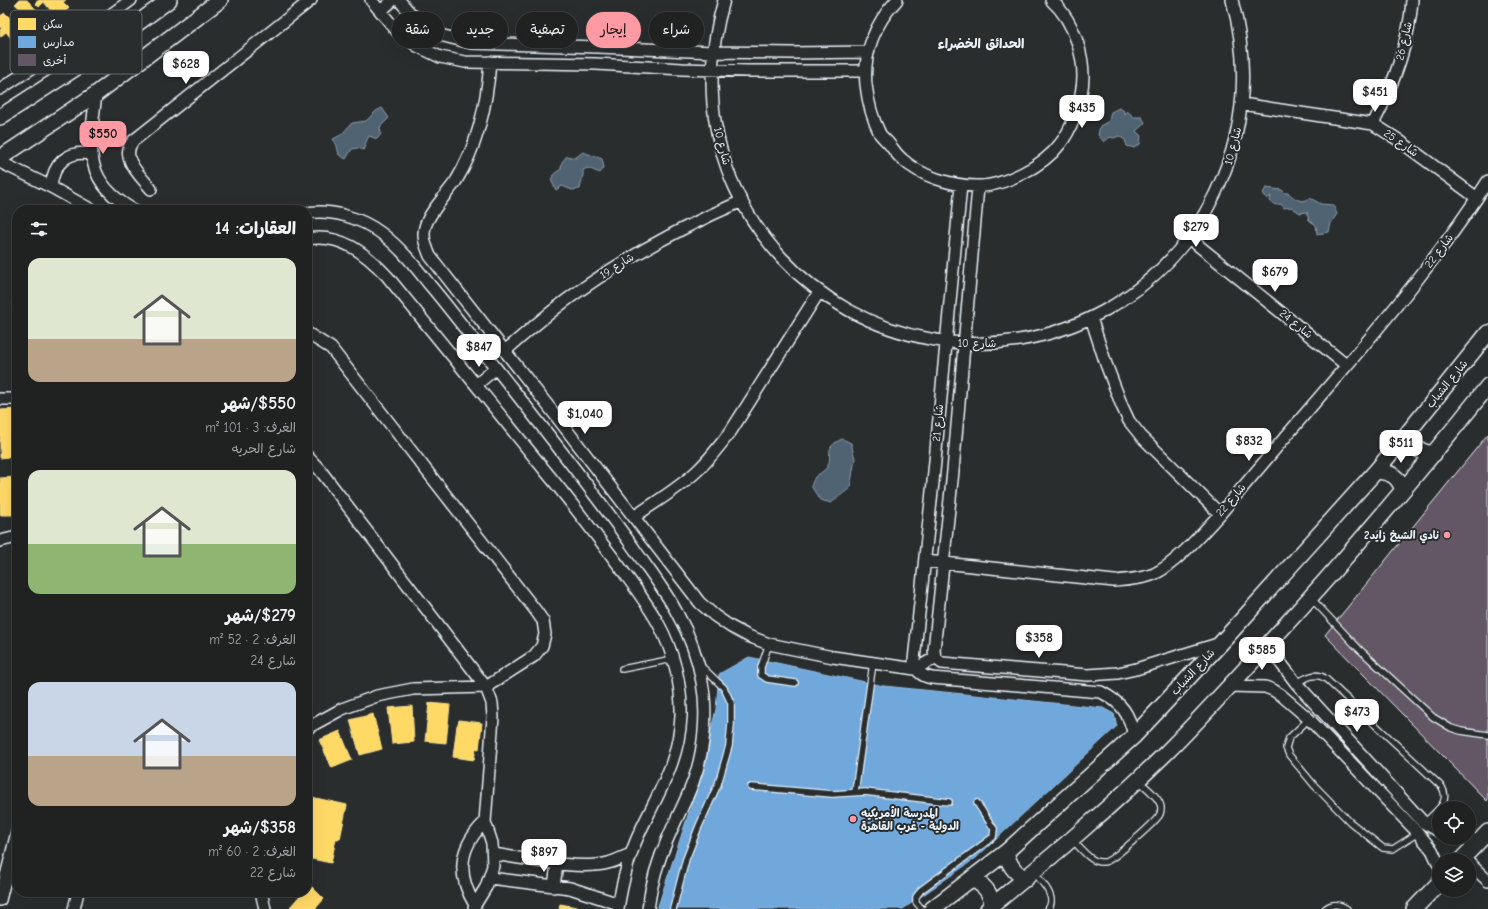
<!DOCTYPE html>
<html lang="ar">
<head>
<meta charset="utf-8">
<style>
	body { margin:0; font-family:"Comic Neue","Playpen Sans Arabic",sans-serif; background:#282a2a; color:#f1f3f6; direction:rtl; height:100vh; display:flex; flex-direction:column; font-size:15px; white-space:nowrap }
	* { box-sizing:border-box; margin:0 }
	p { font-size:13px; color:#a2a4a5 }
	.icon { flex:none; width:22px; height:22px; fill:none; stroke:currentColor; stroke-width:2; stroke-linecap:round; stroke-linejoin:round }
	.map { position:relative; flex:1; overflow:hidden; direction:ltr }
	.details { position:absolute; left:12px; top:205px; width:300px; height:692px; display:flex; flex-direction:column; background:#202222; border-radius:16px; box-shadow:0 4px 16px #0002,0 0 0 1px #3d3f40; direction:rtl }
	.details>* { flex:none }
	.hud { position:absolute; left:324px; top:12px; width:380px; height:36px; direction:rtl; display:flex; gap:8px }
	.controls { position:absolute; left:1432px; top:801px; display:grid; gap:8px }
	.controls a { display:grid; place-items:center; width:44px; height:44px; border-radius:50%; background:#202222; box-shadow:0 4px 16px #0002,0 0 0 1px #3d3f40; font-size:20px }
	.price { position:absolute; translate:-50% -34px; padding:0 9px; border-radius:8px; background:#fff; color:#222; font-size:13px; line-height:26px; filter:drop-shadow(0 1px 2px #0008) }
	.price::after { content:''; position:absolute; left:50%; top:24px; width:12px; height:9px; margin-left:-6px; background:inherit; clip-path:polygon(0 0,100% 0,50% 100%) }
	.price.active { background:#ff9aa2; color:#111 }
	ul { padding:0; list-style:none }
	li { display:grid; align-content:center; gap:8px; height:212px; padding:0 16px }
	li span { display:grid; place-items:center; height:124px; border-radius:12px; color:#555 }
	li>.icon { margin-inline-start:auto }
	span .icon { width:72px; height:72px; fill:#fffc; stroke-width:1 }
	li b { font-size:17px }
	h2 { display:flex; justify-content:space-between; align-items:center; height:48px; padding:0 16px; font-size:17px }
	.chip { padding:0 14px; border-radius:18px; background:#202222; box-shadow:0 4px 16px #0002,0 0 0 1px #3d3f40; font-size:14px; line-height:36px }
	.chip.active { background:#ff9aa2; color:#111 }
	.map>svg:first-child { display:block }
</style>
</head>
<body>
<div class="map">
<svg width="1488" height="909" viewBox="0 0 1488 909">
	<rect width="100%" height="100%" fill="#2a2d2e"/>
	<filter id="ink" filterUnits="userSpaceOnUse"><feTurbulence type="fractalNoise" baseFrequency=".025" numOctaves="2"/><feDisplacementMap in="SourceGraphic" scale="8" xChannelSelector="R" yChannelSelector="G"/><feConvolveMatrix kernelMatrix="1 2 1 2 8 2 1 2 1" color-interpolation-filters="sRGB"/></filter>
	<g filter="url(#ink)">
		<path fill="#506373" stroke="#8d9ca8" d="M382 108 389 118 380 127 381 134 377 139 369 136 365 144 366 147 363 150 358 148 352 149 346 159 339 155 337 146 333 139 341 135 352 123 366 121 376 111Z
			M1119 108 1123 110 1125 114 1127 111 1134 117H1142L1145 123 1136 131 1141 136 1140 144 1134 148 1127 146 1125 140 1119 136 1114 138 1110 137 1104 142 1098 135 1100 126 1109 121 1111 112Z
			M583 152 602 159 604 167 600 173 588 168 583 170V175L580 189 572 190 562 186 556 190 551 180 554 174 561 169 562 162 567 156 575 158Z
			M1266 188 1282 190 1285 193H1288C1296 199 1301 204 1310 198L1321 204 1333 205 1337 214 1331 223 1329 232 1317 234 1316 225 1309 220 1307 212 1300 213 1291 207 1284 208 1281 204 1275 205 1270 201 1271 196 1267 199 1263 193Z
			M842 439 851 443 855 459 850 488 831 503 820 500 811 486C812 484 813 480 815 477 818 474 824 472 827 467 834 455 822 448 842 439Z"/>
		<path fill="#ffd966" stroke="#f8e092" d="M19 0H27L48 22 37 34 31 27 25 32 31 38 20 49 6 32 0 37V30L2 28 0 27V16L5 13 15 23 25 13 15 4Z
			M39 0H66L63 2 69 8 58 20 44 2 39 7 35 3Z
			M22 207 47 210H22Z
			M17 230V254H15Z
			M15 271H17V309H13Z
			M17 409V456L0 458V410Z
			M17 477V515H0V478Z
			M429 703 450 705 446 743 425 741Z
			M412 706 414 742 392 744 388 708Z
			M373 714 382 749 360 755 350 720Z
			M459 720 482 723 479 749 476 748 474 760 453 757 457 725H458Z
			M340 731 352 760 332 768 319 740Z
			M307 796 347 805 340 839H336L331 863 307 858Z
			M310 885 324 899 315 909H291L290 907 303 892H307V888Z
			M560 904 583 908V909H559Z"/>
		<path fill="#6fa8dc" stroke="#93bee4" d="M749 657 884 686 1103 708 1114 714 1117 726 976 858 903 909H657L700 779 716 709 719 674Z"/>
		<path fill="#645765" stroke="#e8f1f8" d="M1488 434V799L1487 801 1325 635Z"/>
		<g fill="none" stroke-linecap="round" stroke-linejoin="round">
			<defs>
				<path id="lane" d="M1311 598 1358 648 1433 717 1451 728 1461 731 1488 735
					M769 644 761 667V675L767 679 795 683
					M622 669 673 659
					M1296 683C1306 678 1316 671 1326 679L1442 787C1451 803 1435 812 1424 823
					M1309 719 1289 738 1286 748 1289 755 1314 785 1350 822 1383 848 1393 849 1418 833
					M751 787 832 794 865 792 949 802
					M855 792 873 663
					M1072 840C1080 847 1090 862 1101 862 1102 862 1107 862 1107 861 1114 859 1153 824 1158 817 1160 815 1161 811 1161 808 1161 798 1145 787 1138 780
					M1034 872C1041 882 1058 897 1048 909
					M673 909 686 859 699 826 718 784 729 746 731 724V703L724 688 700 665
					M922 909 916 902V897L921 890 993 837 994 829 977 803
					M1325 909C1332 903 1340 904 1347 909"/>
				<path id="street" d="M371 0 397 31 417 46 440 57 465 62 596 64 682 69 748 71H865
					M399 0 411 14 428 28 440 35 471 43 598 47 713 52 792 53 867 52
					M724 0C714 34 710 68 713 104 723 222 814 318 930 339 989 350 1051 340 1104 311 1152 284 1191 244 1215 194 1245 132 1250 66 1232 0
					M897 0C875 23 863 53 866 85 868 102 872 118 880 134 883 138 887 141 890 145 894 150 897 155 902 159 920 176 952 186 977 186 992 187 1009 180 1023 173 1037 166 1051 156 1060 144 1072 129 1077 111 1081 94 1088 63 1075 21 1051 0
					M381 11 393 0
					M490 62C487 105 478 145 456 181 447 194 429 212 425 227 422 237 426 246 430 256L549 407 700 603 715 616 731 627 748 636 769 644 833 657 915 669 935 658
					M0 89 87 32 131 0
					M96 94C90 146 81 181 134 210
					M1242 104 1373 124 1397 139 1477 198
					M1373 124C1393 86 1409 44 1412 0
					M0 162 51 187 92 210
					M961 185 933 482 914 660C915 671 921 676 932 678L1101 692C1122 703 1129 713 1134 736
					M51 187C53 164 67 150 91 154
					M978 187 953 471 934 650 935 658 942 663 1088 675 1118 673 1136 669 1221 643
					M151 189C141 176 119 158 133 141L311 0
					M307 213C332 209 361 218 381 233 400 247 415 266 429 284 451 310 471 337 492 363 540 424 588 484 633 547 648 569 665 590 677 613 689 634 698 658 702 682 708 713 704 753 693 782 686 801 676 819 668 838 658 860 651 884 648 909
					M1189 238 1346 365
					M307 239C341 233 365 253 387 276 441 342 494 407 547 473 572 503 596 535 620 567 633 585 647 603 658 623 673 650 682 684 681 716 679 762 658 793 639 834 628 858 622 883 618 909
					M1091 318 1106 364 1122 406 1129 421 1141 436 1220 514
					M307 333 331 348 536 611 543 621 545 634 542 646 534 656 486 687 413 689 377 696 342 709 309 727 307 729
					M505 351C529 330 553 309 579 291 630 255 684 226 742 201
					M476 385 496 368
					M0 399H17
					M307 456 320 470 486 687 492 703 493 717 485 822 492 843 493 866 486 887 475 905 474 909
					M634 517C655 502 678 489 697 471 710 459 720 445 731 431L819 292
					M0 541 17 537
					M925 561 1114 581C1127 580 1142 579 1154 574 1176 564 1203 532 1220 514 1261 466 1301 418 1342 371 1394 310 1445 248 1488 181
					M1271 641 1280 662 1296 683 1424 823 1439 831
					M1230 686 1265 687 1273 690 1281 695 1309 719 1418 833 1432 850 1439 865
					M1465 838 1480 841
					M493 854C523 858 579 871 608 863 616 861 623 857 631 854
					M1469 863 1488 881
					M490 878 570 888 619 904
					M554 887 557 863
					M261 892 265 909
					M0 900 17 832
					M475 905C456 874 459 847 485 822
					M74 909 78 892"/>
				<path id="secondary" d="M0 117 85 62 169 0
					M0 158 96 94 220 0
					M1406 435C1412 448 1420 452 1434 454
					M1376 471C1391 472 1398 476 1403 490
					M1006 852C1009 865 1014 872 1026 879
					M1461 860 1488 832
					M972 879C984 885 991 892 992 906
					M932 909 1006 852 1134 736 1221 643 1376 471 1406 435 1488 333
					M988 909C1049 859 1109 809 1166 753 1202 717 1236 679 1271 641 1346 559 1418 474 1488 386
					M1414 909 1439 883"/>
			</defs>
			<use href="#lane" stroke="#e8f1f8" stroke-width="8"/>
			<use href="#street" stroke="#e8f1f8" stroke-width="14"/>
			<use href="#secondary" stroke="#e8f1f8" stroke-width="18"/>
			<use href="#lane" stroke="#2a2d2e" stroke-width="5.5"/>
			<use href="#street" stroke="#2a2d2e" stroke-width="11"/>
			<use href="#secondary" stroke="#2a2d2e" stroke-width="15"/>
		</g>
	</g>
	<g fill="#ff9aa2" stroke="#2a2d2e" stroke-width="1.5">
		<circle cx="1447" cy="535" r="4"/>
		<circle cx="853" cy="819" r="4"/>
	</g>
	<g text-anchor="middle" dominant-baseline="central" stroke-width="4" stroke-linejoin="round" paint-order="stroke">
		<g font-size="11" fill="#e8f1f8" stroke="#2a2d2e">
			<text transform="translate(1404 41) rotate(-77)">شارع 26</text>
			<text transform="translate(1401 143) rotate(35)">شارع 25</text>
			<text transform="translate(722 146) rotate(76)">شارع 10</text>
			<text transform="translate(1233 146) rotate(-75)">شارع 10</text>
			<text transform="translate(1439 251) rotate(-53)">شارع 22</text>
			<text transform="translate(617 266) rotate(-32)">شارع 19</text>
			<text transform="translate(1296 324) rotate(39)">شارع 24</text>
			<text x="977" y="343">شارع 10</text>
			<text transform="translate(1447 384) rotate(-51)">شارع الشباب</text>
			<text transform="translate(938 423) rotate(-85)">شارع 21</text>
			<text transform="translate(1231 500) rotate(-49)">شارع 22</text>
			<text transform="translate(1193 672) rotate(-47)">شارع الشباب</text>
		</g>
		<g font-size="11" font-weight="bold" fill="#e8f1f8" stroke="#2a2d2e" text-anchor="end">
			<text x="1439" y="535">نادي الشيخ زايد2</text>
			<text x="861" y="813" text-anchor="start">المدرسة الأمريكيه<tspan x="861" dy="13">الدولية - غرب القاهرة</tspan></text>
		</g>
		<g font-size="13" font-weight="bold" fill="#e8f1f8" stroke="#2a2d2e">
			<text x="981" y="43">الحدائق الخضراء</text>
		</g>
	</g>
	<rect x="10" y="10" width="132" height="64" rx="6" fill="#2a2d2e" stroke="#63686b" stroke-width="1"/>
	<rect x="18" y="18" width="18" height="12" fill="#ffd966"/>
	<rect x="18" y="36" width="18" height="12" fill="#6fa8dc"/>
	<rect x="18" y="54" width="18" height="12" fill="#645765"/>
	<g font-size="11" fill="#e8f1f8">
		<text x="43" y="28">سكن</text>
		<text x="43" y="46">مدارس</text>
		<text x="43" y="64">أخرى</text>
	</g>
</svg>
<div class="controls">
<a><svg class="icon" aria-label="locate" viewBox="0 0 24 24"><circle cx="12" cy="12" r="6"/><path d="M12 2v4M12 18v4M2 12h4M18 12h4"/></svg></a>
<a><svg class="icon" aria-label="layers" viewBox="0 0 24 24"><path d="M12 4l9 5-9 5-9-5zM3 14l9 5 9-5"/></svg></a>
</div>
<b class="price" style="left:186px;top:85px">$628</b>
<b class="price" style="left:1375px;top:113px">$451</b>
<b class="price" style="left:1082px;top:129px">$435</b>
<b class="price active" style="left:103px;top:155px">$550</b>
<b class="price" style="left:1196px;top:248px">$279</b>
<b class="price" style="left:1275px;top:293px">$679</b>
<b class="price" style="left:479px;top:368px">$847</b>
<b class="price" style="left:585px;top:435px">$1,040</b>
<b class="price" style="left:1249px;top:462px">$832</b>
<b class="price" style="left:1401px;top:464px">$511</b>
<b class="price" style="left:1039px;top:659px">$358</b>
<b class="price" style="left:1262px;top:671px">$585</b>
<b class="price" style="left:1357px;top:733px">$473</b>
<b class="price" style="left:544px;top:873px">$897</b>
<div class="hud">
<a class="chip">شراء</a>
<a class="chip active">إيجار</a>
<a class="chip">تصفية</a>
<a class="chip">جديد</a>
<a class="chip">شقة</a>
</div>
<section class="details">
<h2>العقارات: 14<svg class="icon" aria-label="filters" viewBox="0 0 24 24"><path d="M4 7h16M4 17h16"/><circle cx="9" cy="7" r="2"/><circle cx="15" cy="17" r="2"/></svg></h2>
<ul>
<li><span style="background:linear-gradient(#dfe7d0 65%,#b9a48a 0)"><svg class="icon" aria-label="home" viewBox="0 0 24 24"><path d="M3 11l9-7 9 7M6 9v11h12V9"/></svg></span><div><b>$550/شهر</b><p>الغرف: 3 · 101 m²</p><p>شارع الحريه</p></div></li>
<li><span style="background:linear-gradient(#dfe7d0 60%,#8fb573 0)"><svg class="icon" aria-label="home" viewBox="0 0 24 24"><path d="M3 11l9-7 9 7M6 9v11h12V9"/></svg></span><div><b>$279/شهر</b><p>الغرف: 2 · 52 m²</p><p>شارع 24</p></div></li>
<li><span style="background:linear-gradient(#c9d6e8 60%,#b9a48a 0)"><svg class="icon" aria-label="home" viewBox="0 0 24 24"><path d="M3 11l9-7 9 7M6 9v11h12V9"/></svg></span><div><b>$358/شهر</b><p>الغرف: 2 · 60 m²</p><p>شارع 22</p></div></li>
</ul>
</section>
</div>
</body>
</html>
